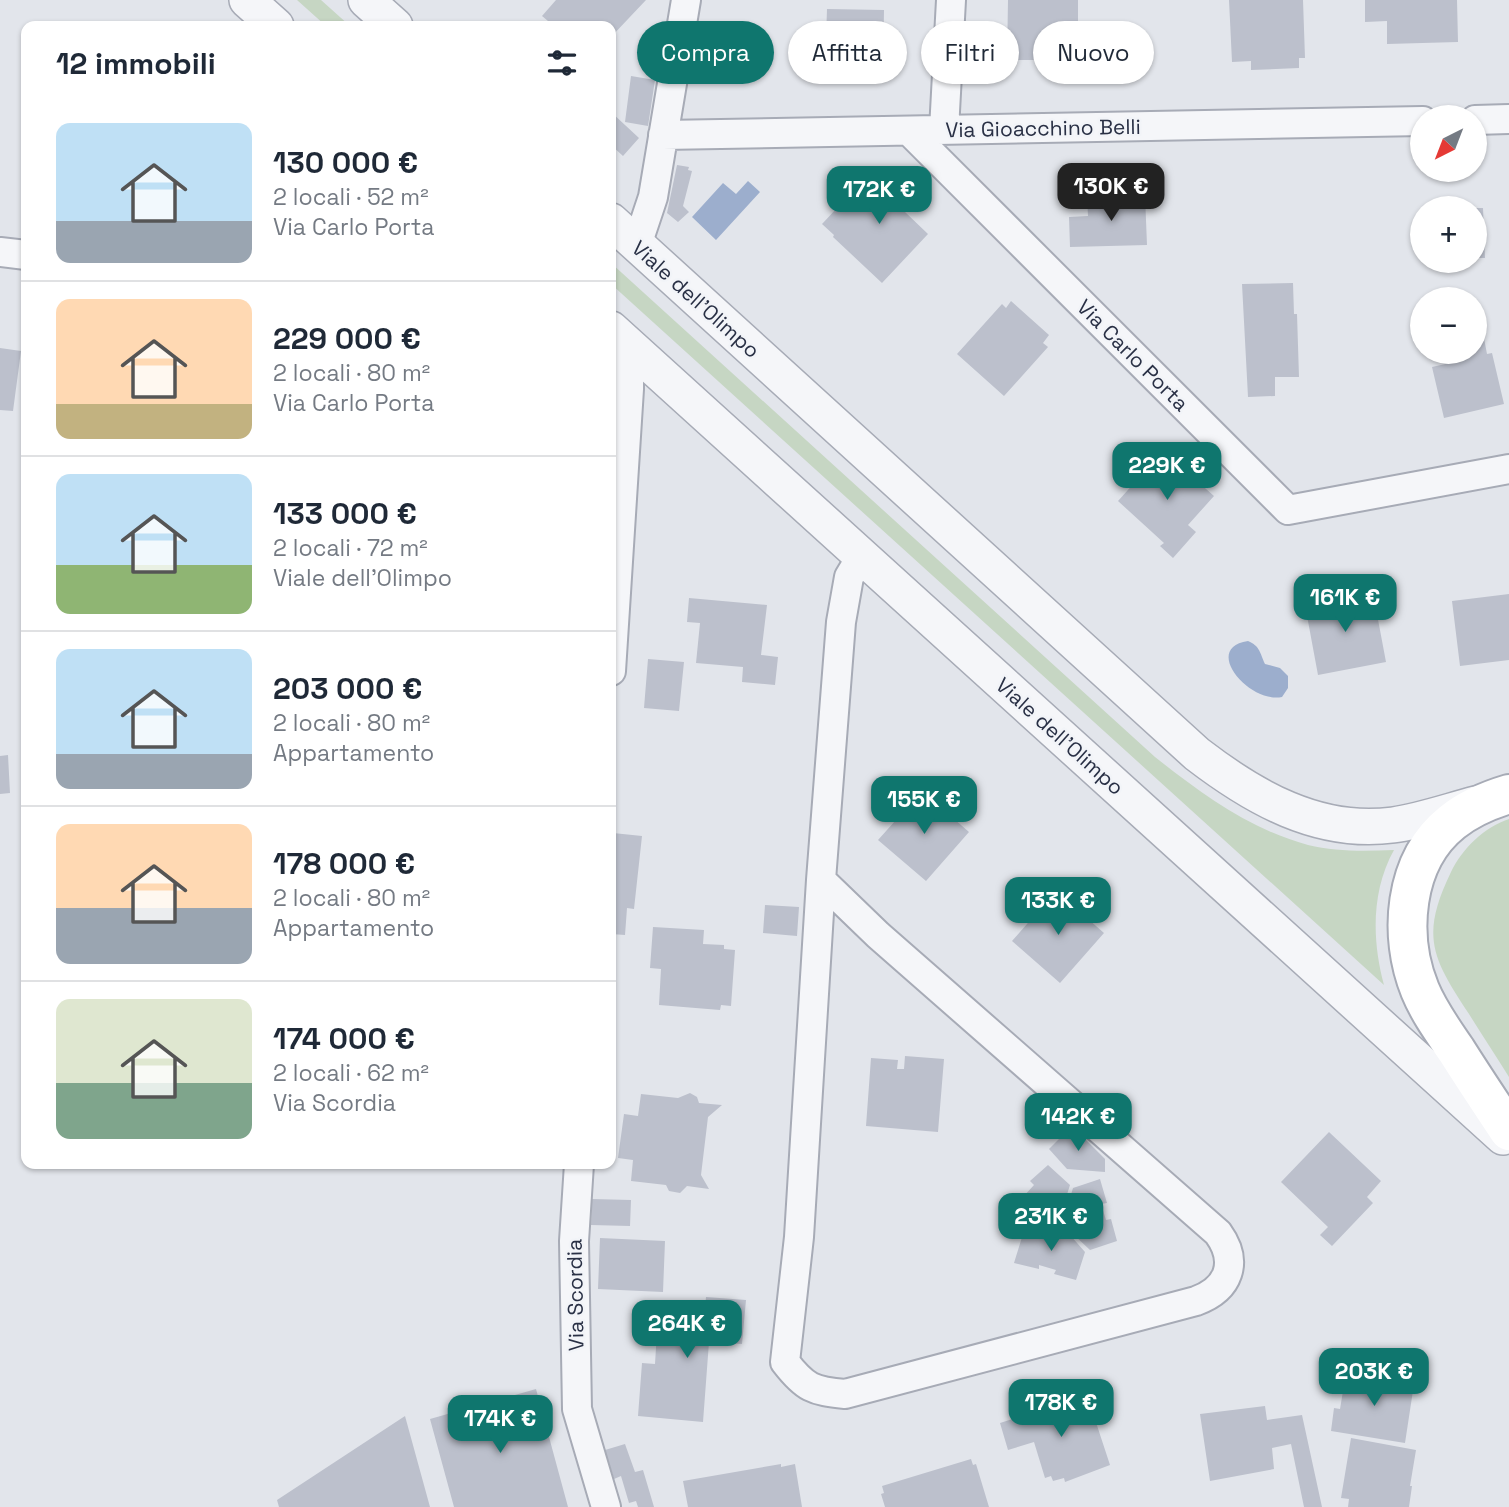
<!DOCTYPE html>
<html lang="it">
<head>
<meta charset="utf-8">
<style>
	body { margin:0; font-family:"Space Grotesk",sans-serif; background:#f6f6f7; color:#1f2937; height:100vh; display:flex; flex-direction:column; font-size:26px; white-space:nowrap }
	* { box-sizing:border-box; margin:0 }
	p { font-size:23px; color:#747a83 }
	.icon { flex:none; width:38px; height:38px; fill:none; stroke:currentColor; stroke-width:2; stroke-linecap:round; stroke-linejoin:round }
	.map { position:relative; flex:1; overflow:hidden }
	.panel { position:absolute; left:21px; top:21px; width:595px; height:1148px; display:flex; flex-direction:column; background:#fff; border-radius:14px; box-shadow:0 2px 5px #0004 }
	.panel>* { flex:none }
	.banner { position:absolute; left:637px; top:21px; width:665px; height:63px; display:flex; gap:14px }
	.needle { width:46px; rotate:222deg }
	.controls { position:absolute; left:1410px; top:105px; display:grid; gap:14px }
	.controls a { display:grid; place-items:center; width:77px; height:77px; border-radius:50%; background:#fff; box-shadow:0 2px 5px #0004; font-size:35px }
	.price { position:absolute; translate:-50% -60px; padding:0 16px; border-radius:14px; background:#0f766e; color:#fff; font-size:23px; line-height:46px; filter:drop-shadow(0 2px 4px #0008) }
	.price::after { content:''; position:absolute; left:50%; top:42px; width:21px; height:16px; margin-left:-10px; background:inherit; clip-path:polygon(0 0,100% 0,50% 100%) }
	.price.selected { background:#222; color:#fff }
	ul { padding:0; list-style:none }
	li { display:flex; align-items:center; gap:21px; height:175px; padding:0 35px }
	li+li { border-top:2px solid #e0e1e3 }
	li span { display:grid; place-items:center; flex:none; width:196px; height:140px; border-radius:14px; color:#555 }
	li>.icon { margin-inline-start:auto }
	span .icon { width:84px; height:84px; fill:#fffc; stroke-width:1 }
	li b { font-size:30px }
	h2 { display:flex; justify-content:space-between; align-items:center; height:84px; padding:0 35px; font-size:30px }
	.pill { padding:0 24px; border-radius:32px; background:#fff; box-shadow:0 2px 5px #0004; font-size:24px; line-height:63px }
	.pill.selected { background:#0f766e; color:#fff }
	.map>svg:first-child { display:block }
</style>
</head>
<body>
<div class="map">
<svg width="1509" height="1507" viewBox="0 0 1509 1507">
	<rect width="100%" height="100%" fill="#e2e5eb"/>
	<path fill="#c6d6c3" d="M297 0H321L350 26H326Z
		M611 263 1155 757C1202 794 1249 829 1308 845 1336 852 1366 851 1394 850 1371 891 1372 941 1384 985L611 284Z
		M1509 819V1077C1496 1056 1482 1035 1469 1014 1432 958 1420 936 1451 872 1462 849 1484 827 1509 819Z"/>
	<path fill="#9caecd" d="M748 181 760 192 716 240 692 217 723 183 736 194Z
		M1248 641C1260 646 1260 653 1265 664L1280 668 1288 676V688L1282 697C1250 704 1201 648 1248 641Z"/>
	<path fill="#bcc0cc" d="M556 0H646L611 37V26H554L542 16Z
		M1008 0H1078V35H1090L1089 71H1048V60H1007Z
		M1229 0H1303L1305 58H1299V68L1251 70V61L1232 62Z
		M1365 0H1457L1458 42 1387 44V21L1365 22Z
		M827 9 884 10 883 70 825 69Z
		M631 76 655 80 648 126 625 122Z
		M611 112 639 138 623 156 611 145Z
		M677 165 689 167 688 170 692 171 683 206 689 212 678 222 667 213Z
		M894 168 918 191 913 196 917 199 905 212 928 234 882 283 833 237 834 235 822 224 852 192 864 203Z
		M1145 195 1147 245 1070 247 1069 217 1088 216 1087 197Z
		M1475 208H1483L1485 258H1475Z
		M1293 283 1294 314H1297L1299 377H1275V396L1248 397 1242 284Z
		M1011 301 1049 335 1043 343 1048 347 1004 396 957 354 1002 304 1006 308Z
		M1483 333 1487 354 1492 353 1504 404 1444 418 1432 367 1450 363 1447 352H1475V335Z
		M0 348 21 351 13 411 0 410Z
		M1163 451 1214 496 1188 525 1196 532 1173 558 1160 546 1164 543 1118 501Z
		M1373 593 1386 662 1318 675 1305 605Z
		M1509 594V660L1460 666 1452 601Z
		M689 598 767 605 761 655 778 657 775 685 742 682 743 667 696 663 700 623 687 622Z
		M648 659 684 662 679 711 644 708Z
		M8 755 10 793 0 794V756Z
		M922 791 969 832 926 881 878 840Z
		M613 833 642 836 634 909 627 908 625 935 611 934Z
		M1056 891 1104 933 1060 983 1012 941Z
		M765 905 799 907 797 936 763 933Z
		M653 927 704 930 703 944 724 945V949L735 950 731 1006 721 1005 720 1010 659 1005 661 969 650 968Z
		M905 1056 944 1059 938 1132 866 1126 871 1058 898 1060 897 1069H904Z
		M690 1093 697 1097 699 1103 722 1105 708 1117 701 1175 709 1189 687 1186 680 1193 669 1191 666 1185 631 1181 633 1160 618 1158 624 1114 638 1116 641 1094 678 1098Z
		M1072 1126 1105 1159V1172L1067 1169 1049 1149Z
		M1329 1132 1381 1181 1367 1197 1373 1203 1332 1246 1320 1235 1328 1227 1281 1182Z
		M1048 1165 1070 1185 1062 1210 1045 1226 1022 1231 1002 1210 1018 1193 1023 1197 1034 1185 1030 1181Z
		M1100 1179 1107 1203 1101 1204 1106 1220 1111 1219 1117 1241 1090 1250 1073 1234 1066 1211 1073 1188Z
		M592 1199 631 1200 630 1226 591 1225Z
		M1048 1229 1070 1235 1085 1252 1076 1280 1054 1274 1056 1270 1039 1265V1269L1014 1263 1023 1234Z
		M600 1238 665 1241 663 1292 598 1289Z
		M706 1297 746 1300 742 1344 709 1342 703 1422 638 1416 642 1363 655 1364 658 1315 704 1319Z
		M1346 1373 1414 1384 1405 1443 1331 1431 1334 1408 1340 1409Z
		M536 1389 568 1507H454L430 1419Z
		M1087 1395 1110 1465 1065 1482 1064 1478 1053 1481 1051 1476 1045 1478 1034 1442 1008 1450 1000 1423Z
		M1265 1406 1267 1420 1302 1415 1322 1507H1304L1291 1444 1272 1448 1274 1469 1210 1481 1200 1414Z
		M405 1416 430 1507H279L277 1500Z
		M1351 1438 1416 1450 1410 1486H1412L1409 1507H1348L1349 1499 1341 1498Z
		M625 1444 635 1472 643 1470 654 1507H638L636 1501 629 1503 621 1476 614 1479 605 1450Z
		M971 1459 973 1465 976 1464 989 1507H885L881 1494 884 1493 882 1486Z
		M781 1464V1467L795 1464 802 1507H688L683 1481Z"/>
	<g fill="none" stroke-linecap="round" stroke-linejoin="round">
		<defs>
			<path id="minor" d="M1475 120 1509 119
				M944 130 951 0
				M909 131 1288 510 1509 469
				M663 135 1423 121
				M637 245 653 197 686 0
				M0 252 26 255
				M611 671 629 389V345
				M821 880 878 935 1218 1233C1239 1262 1229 1289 1196 1301L845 1394C813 1391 805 1388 785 1362L799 1237 821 880 841 622 849 577 861 557
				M579 1164 574 1241 577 1409 606 1507"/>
			<path id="tertiary" d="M247 0 276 26
				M366 0 395 26
				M611 221 1197 754C1253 797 1318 835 1393 825 1421 821 1449 811 1476 804
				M611 329 1503 1137"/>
			<path id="secondary" d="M1509 794C1489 800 1468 809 1452 822 1403 861 1398 936 1420 990 1429 1012 1443 1031 1456 1050 1473 1077 1491 1104 1509 1131"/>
		</defs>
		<use href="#minor" stroke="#a7abb6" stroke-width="32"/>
		<use href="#tertiary" stroke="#a7abb6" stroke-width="38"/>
		<use href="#secondary" stroke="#a7abb6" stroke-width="42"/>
		<use href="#minor" stroke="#f5f6f9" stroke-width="28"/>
		<use href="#tertiary" stroke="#f5f6f9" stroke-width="35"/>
		<use href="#secondary" stroke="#fff" stroke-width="38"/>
	</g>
	<g text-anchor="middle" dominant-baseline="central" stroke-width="5" stroke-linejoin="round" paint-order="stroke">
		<g font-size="21" fill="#293045" stroke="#f2f4f8">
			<text transform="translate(1043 128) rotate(-1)">Via Gioacchino Belli</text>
			<text transform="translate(696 299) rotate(42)">Viale dell'Olimpo</text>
			<text transform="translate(1133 355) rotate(45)">Via Carlo Porta</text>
			<text transform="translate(1060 736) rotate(42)">Viale dell'Olimpo</text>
			<text transform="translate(575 1295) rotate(-91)">Via Scordia</text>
		</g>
	</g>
</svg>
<div class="controls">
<a><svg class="needle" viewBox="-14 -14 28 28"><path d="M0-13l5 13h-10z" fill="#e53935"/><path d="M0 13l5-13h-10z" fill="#747a83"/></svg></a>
<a>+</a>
<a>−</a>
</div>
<b class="price selected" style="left:1111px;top:223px">130K €</b>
<b class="price" style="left:879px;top:226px">172K €</b>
<b class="price" style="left:1167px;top:502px">229K €</b>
<b class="price" style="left:1345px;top:634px">161K €</b>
<b class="price" style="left:924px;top:836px">155K €</b>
<b class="price" style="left:1058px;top:937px">133K €</b>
<b class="price" style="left:1078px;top:1153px">142K €</b>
<b class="price" style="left:1051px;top:1253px">231K €</b>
<b class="price" style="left:687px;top:1360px">264K €</b>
<b class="price" style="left:1374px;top:1408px">203K €</b>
<b class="price" style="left:1061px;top:1439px">178K €</b>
<b class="price" style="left:500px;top:1455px">174K €</b>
<div class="banner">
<a class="pill selected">Compra</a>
<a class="pill">Affitta</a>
<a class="pill">Filtri</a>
<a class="pill">Nuovo</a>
</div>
<section class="panel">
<h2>12 immobili<svg class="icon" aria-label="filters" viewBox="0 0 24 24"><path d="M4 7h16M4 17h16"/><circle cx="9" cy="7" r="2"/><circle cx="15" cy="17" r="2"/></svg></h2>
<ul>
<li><span style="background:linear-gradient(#bfe0f5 70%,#9aa5b1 0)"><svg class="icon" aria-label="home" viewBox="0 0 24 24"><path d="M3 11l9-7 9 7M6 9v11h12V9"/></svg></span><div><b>130 000 €</b><p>2 locali · 52 m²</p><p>Via Carlo Porta</p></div></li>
<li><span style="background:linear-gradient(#ffd9b3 75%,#c2b280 0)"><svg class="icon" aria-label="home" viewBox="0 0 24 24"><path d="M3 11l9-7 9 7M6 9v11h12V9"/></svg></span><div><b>229 000 €</b><p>2 locali · 80 m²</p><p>Via Carlo Porta</p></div></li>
<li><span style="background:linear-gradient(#bfe0f5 65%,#8fb573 0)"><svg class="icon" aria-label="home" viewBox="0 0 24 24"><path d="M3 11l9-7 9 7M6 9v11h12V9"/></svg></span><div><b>133 000 €</b><p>2 locali · 72 m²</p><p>Viale dell'Olimpo</p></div></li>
<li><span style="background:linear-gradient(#bfe0f5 75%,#9aa5b1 0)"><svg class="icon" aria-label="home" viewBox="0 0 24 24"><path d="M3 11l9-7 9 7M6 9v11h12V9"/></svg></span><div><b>203 000 €</b><p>2 locali · 80 m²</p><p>Appartamento</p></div></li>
<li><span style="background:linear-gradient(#ffd9b3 60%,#9aa5b1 0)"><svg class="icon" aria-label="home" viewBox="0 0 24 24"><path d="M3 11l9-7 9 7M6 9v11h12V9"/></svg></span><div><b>178 000 €</b><p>2 locali · 80 m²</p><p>Appartamento</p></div></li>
<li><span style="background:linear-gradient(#dfe7d0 60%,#7fa58c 0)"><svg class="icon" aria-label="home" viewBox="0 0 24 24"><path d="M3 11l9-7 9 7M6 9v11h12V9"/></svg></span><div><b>174 000 €</b><p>2 locali · 62 m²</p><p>Via Scordia</p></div></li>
</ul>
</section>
</div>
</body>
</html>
